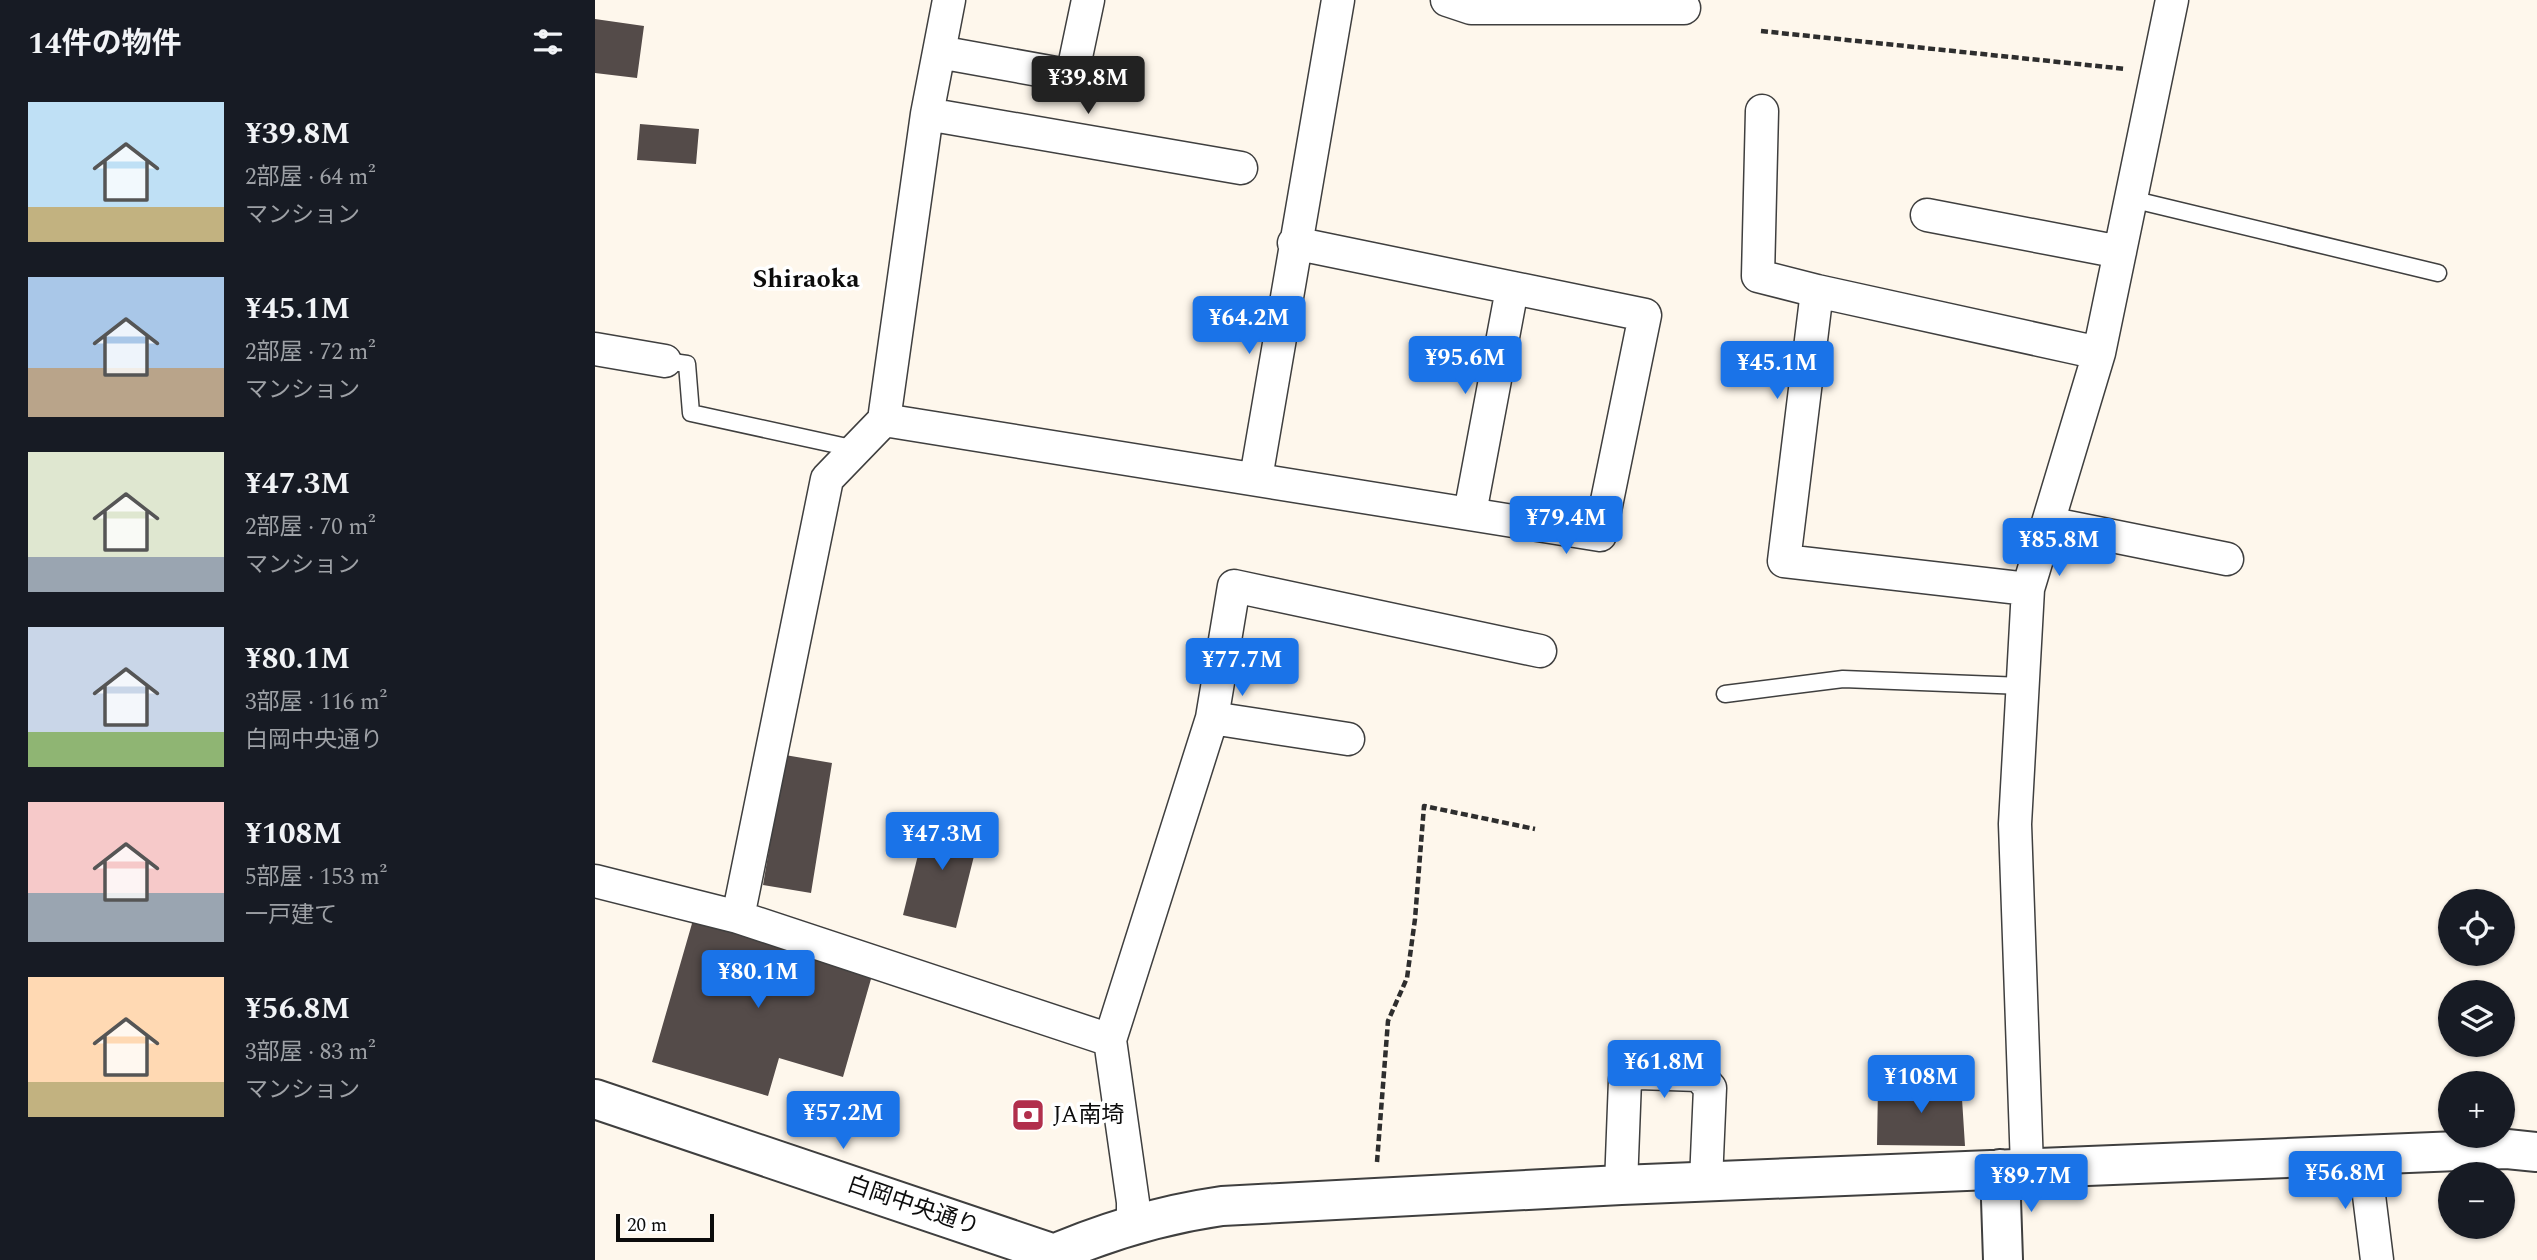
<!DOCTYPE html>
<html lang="ja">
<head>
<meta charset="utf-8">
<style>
	body { margin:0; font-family:Spectral,"Noto Sans JP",serif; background:#242831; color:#f1f3f6; height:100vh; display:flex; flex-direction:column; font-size:26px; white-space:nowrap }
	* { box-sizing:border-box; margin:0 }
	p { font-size:23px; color:#9ea1a6 }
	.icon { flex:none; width:38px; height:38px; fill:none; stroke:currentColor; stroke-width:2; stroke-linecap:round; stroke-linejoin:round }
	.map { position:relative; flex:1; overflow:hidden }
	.drawer { display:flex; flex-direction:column; background:#171b24; width:595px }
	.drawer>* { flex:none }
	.controls { position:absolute; left:1843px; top:889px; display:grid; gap:14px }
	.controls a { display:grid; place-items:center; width:77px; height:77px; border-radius:50%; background:#171b24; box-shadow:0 2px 5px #0004; font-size:35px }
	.scale { position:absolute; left:21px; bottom:18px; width:98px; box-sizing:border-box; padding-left:7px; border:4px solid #0c0c0c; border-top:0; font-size:19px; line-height:24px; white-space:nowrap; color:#0c0c0c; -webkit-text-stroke:5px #fff; paint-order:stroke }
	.price { position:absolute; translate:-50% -60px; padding:0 16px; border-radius:7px; background:#1a73e8; color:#fff; font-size:23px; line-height:46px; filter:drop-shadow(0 2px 4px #0008) }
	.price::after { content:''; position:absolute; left:50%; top:42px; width:21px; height:16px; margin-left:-10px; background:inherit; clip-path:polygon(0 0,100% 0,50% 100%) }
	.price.current { background:#222; color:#fff }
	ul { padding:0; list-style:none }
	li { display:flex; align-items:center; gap:21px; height:175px; padding:0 28px }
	li span { display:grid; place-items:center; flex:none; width:196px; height:140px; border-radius:0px; color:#555 }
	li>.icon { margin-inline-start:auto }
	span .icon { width:84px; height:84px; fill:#fffc; stroke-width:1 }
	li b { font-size:30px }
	h2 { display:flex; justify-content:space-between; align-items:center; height:84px; padding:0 28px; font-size:30px }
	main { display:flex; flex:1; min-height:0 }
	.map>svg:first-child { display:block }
</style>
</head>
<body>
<main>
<section class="drawer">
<h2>14件の物件<svg class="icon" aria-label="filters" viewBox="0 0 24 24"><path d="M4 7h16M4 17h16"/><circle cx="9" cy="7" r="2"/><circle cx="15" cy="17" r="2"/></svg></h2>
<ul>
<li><span style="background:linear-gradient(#bfe0f5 75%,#c2b280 0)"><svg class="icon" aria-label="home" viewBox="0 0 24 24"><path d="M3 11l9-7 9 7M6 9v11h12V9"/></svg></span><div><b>¥39.8M</b><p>2部屋 · 64 m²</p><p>マンション</p></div></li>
<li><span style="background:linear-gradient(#a9c7e8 65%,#b9a48a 0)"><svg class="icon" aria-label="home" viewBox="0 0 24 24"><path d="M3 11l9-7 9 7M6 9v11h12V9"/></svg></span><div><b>¥45.1M</b><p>2部屋 · 72 m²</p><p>マンション</p></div></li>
<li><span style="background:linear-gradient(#dfe7d0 75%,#9aa5b1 0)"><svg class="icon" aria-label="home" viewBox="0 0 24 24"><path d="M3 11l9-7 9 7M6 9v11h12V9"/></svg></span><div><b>¥47.3M</b><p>2部屋 · 70 m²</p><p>マンション</p></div></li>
<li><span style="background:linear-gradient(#c9d6e8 75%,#8fb573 0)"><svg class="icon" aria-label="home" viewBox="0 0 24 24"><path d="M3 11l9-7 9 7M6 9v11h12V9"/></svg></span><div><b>¥80.1M</b><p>3部屋 · 116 m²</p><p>白岡中央通り</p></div></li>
<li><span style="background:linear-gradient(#f6c9c9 65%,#9aa5b1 0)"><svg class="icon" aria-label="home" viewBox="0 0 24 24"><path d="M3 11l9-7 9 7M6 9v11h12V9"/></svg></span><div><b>¥108M</b><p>5部屋 · 153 m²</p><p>一戸建て</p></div></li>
<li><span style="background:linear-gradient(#ffd9b3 75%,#c2b280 0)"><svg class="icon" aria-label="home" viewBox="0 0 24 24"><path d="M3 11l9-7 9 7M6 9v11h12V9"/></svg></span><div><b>¥56.8M</b><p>3部屋 · 83 m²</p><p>マンション</p></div></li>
</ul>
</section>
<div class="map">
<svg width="1942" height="1260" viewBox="0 0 1942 1260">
	<rect width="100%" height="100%" fill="#fef7ec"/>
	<path fill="#544b49" d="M0 19 49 26 42 78 0 73Z
		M45 124 104 129 101 164 42 160Z
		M190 755 237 763 216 893 168 885Z
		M333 815 386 828 361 928 308 915Z
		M98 920 278 972 248 1077 184 1058 173 1096 57 1062Z
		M1366 1083 1370 1146 1282 1145 1283 1086Z"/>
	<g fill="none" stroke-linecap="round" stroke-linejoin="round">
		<defs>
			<path id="service" d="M1536 199 1843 273
				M70 361 92 364 96 413 261 449
				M1130 694 1248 679 1428 686"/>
			<path id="minor" d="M852 0 876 8H1089
				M344 52 477 76 493 0
				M1167 111 1163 276 1222 291
				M332 114 646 168
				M1332 215 1525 252
				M0 349 70 361
				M289 420 1005 535 1050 315 699 243
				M661 478 743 0
				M875 513 917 289
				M1453 523 1632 559
				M1433 589 1189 561 1222 291 1504 353
				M617 718 753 739
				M0 881 143 917 515 1040 538 1202V1225
				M143 917 232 479 289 420 332 114 354 0
				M515 1040 617 718 639 586 945 651
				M1769 1155 1782 1260
				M1432 1167 1420 824 1433 589 1504 353 1577 0
				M1026 1185 1030 1080 1043 1073 1104 1075 1115 1088 1111 1181"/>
			<path id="tertiary" d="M0 1099 474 1259
				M1405 1169 1408 1260
				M445 1260C503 1234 564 1215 627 1206L1026 1185 1912 1149 1942 1152"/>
		</defs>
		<use href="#service" stroke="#3f3f3f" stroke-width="19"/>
		<use href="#minor" stroke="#3f3f3f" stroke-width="35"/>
		<use href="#tertiary" stroke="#3f3f3f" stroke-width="42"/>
		<path stroke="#2e2e2e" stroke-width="4.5" stroke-dasharray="7 3.5" stroke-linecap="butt" d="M1166 31 1531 69
			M782 1162 793 1021 812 978 820 919 829 806 940 829"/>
		<use href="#service" stroke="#fff" stroke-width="16"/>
		<use href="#minor" stroke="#fff" stroke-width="32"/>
		<use href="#tertiary" stroke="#fff" stroke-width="38"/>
	</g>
	<defs>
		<symbol id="bank-square" viewBox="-11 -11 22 22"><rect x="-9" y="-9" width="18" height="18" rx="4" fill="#b12f4c" stroke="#fff"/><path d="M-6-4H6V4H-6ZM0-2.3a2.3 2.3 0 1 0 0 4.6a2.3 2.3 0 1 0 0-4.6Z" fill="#fff"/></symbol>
	</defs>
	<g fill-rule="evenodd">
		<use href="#bank-square" x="414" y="1096" width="38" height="38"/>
	</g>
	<g text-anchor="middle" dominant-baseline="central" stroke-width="7" stroke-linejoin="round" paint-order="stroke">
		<g font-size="23" fill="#0c0c0c" stroke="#fff" text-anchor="start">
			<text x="458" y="1115">JA南埼</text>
		</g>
		<g font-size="23" fill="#0c0c0c" stroke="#fff">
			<text transform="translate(318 1206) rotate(19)">白岡中央通り</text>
		</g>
		<g font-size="26" font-weight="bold" fill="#0c0c0c" stroke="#fff">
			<text x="211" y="279">Shiraoka</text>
		</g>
	</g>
</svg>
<div class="controls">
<a><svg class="icon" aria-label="locate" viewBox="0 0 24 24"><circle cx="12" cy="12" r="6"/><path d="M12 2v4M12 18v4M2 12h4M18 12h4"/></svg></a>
<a><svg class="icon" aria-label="layers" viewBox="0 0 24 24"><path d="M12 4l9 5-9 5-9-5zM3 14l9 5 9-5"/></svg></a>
<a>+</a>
<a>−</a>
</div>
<div class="scale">20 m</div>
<b class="price current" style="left:493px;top:116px">¥39.8M</b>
<b class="price" style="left:654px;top:356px">¥64.2M</b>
<b class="price" style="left:870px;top:396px">¥95.6M</b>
<b class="price" style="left:1182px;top:401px">¥45.1M</b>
<b class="price" style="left:971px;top:556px">¥79.4M</b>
<b class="price" style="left:1464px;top:578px">¥85.8M</b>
<b class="price" style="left:647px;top:698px">¥77.7M</b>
<b class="price" style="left:347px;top:872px">¥47.3M</b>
<b class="price" style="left:163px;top:1010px">¥80.1M</b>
<b class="price" style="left:1069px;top:1100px">¥61.8M</b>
<b class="price" style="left:1326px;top:1115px">¥108M</b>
<b class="price" style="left:248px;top:1151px">¥57.2M</b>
<b class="price" style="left:1750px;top:1211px">¥56.8M</b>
<b class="price" style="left:1436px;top:1214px">¥89.7M</b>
</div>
</main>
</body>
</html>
